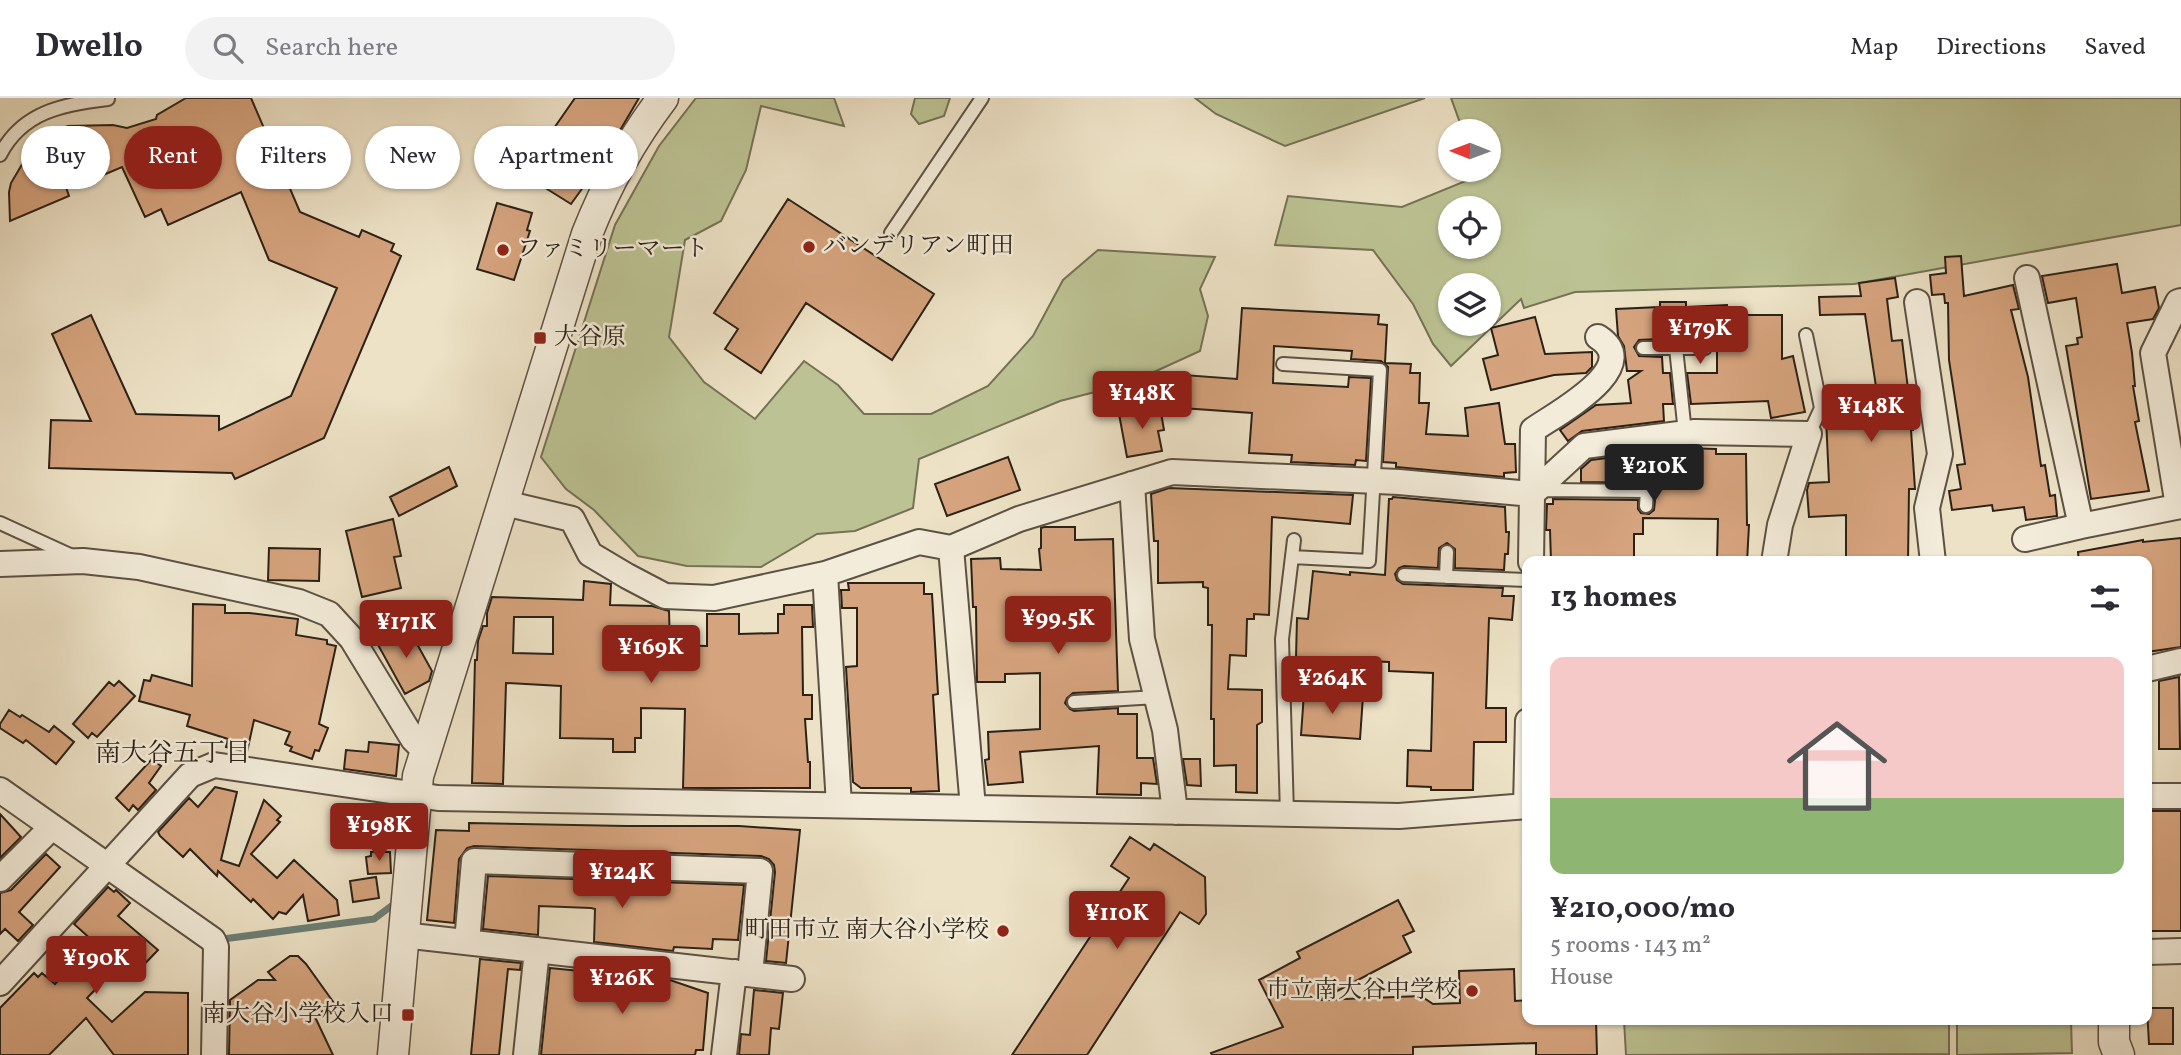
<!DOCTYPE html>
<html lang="en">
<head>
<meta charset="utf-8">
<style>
	body { margin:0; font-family:Vollkorn,"Noto Serif JP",serif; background:#f2f2f3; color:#2b2b33; height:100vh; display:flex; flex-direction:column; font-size:26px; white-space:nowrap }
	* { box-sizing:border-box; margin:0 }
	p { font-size:23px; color:#7c7c81 }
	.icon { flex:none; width:38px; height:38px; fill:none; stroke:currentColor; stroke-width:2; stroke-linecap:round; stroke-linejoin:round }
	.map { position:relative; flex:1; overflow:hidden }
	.details { position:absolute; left:1522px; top:458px; width:630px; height:469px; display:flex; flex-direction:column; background:#fff; border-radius:14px; box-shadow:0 2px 5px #0004 }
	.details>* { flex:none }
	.banner { position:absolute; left:21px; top:28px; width:665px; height:63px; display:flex; gap:14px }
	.needle { width:46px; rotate:271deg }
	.tools { position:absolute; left:1438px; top:21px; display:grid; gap:14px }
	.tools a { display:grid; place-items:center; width:63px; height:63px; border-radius:50%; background:#fff; box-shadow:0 2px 5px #0004; font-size:35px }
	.price { position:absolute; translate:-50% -60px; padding:0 16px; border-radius:7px; background:#8f2418; color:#fff; font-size:23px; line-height:46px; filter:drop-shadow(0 2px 4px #0008) }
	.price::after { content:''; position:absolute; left:50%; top:42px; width:21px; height:16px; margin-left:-10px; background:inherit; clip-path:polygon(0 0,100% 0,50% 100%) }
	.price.selected { background:#222; color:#fff }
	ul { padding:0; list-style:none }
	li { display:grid; align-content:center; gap:14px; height:371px; padding:0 28px }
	li span { display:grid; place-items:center; height:217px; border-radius:14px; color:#555 }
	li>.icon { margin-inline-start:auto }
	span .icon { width:126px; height:126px; fill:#fffc; stroke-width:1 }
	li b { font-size:30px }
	h2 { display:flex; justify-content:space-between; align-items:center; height:84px; padding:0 28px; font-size:30px }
	.tag { padding:0 24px; border-radius:32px; background:#fff; box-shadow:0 2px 5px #0004; font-size:24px; line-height:63px }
	.tag.selected { background:#8f2418; color:#fff }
	header { display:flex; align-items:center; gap:42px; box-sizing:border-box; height:98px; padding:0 35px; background:#fff; border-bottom:2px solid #e1e1e2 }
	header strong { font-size:33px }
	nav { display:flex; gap:38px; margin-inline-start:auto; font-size:24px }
	.search { width:490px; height:63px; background:#f2f2f3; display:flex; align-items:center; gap:18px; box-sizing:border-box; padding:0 24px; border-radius:38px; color:#7c7c81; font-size:26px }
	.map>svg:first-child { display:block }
</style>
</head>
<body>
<header>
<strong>Dwello</strong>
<div class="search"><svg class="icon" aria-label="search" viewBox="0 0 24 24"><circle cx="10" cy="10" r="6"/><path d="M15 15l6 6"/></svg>Search here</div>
<nav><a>Map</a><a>Directions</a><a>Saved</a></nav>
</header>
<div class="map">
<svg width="2181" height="957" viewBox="0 0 2181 957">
	<rect width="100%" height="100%" fill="#ede2c6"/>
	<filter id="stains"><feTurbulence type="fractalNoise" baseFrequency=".00286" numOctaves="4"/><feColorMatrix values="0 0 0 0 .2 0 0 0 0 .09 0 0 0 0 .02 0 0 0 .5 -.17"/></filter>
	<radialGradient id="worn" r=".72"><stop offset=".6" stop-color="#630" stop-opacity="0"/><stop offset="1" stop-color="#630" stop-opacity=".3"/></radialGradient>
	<path fill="#bcc293" stroke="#747255" stroke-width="2" fill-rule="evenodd" d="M696 0H834L844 28 761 8 746 72 721 123 685 142 669 239 704 284 755 321 804 263 838 287 864 316H931L988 288 1033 238 1063 182 1098 152 1215 159 1200 191 1208 218 1200 253 1130 285 1060 303 919 361 913 410 855 433 817 436 761 469 687 468 638 458 594 412 566 391 541 359 615 127 659 48Z
		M915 0H950L944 18 919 26 911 16Z
		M1195 0H1425L1285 48 1216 16Z
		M1451 0H2181V127L1854 186 1575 194 1524 210 1521 201 1451 268 1433 246 1413 206 1373 152 1275 147 1288 98 1402 109 1478 78 1476 72H1489V33H1463ZM1451 110H1489V149H1451ZM1451 187H1489V226H1451Z
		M1624 922H1949V956L1626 957Z
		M1957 922H2071L2072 955 1957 957Z"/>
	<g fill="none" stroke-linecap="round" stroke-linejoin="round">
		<path stroke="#6d7f76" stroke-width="7" d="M223 841 374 821 394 806"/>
	</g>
	<path fill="#d5a37d" stroke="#2b2117" stroke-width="2" fill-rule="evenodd" d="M186 0H251L300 114 359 139 362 132 394 146 391 153 401 158 324 340 235 381 232 375 49 370 51 322 91 323 52 236 91 217 136 316 219 318V332L291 298 337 190 269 162 241 94 168 127 161 111 145 119 122 69 101 78 94 63 62 77 69 98 10 123 9 94 11 85 30 53 53 34 68 28 113 27 127 30 156 21 157 17Z
		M575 0H639L602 63 571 106 523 76 534 54 536 56Z
		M788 101 934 196 892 262 806 205 761 275 725 251 738 231 714 215Z
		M497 105 532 115 527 132 530 133 514 182 477 171Z
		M1961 158 1964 198 2013 187 2019 211 2011 212 2028 279 2041 368 2045 367 2050 398 2055 397 2057 418 2026 422 2024 409 1993 413 1992 407 1952 412 1949 393 1961 391 1957 367 1965 366 1949 262 1948 205H1945L1944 196 1932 197 1930 177 1946 175 1945 159Z
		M2117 166 2122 195 2155 189 2159 210 2153 221 2127 225 2132 255 2135 288H2133L2139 323 2135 324 2149 393 2091 401 2066 248 2078 246 2077 240 2082 239 2076 200 2048 205 2042 178Z
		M1895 180 1898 199 1887 201 1892 243 1902 242 1913 332H1911L1915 391H1909L1908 464H1846V417L1809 419 1807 392 1809 385 1829 384 1826 320 1880 315 1865 216 1820 217 1819 199 1861 198 1859 185Z
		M1660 204H1686V209L1727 207 1728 217H1782V261L1793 258 1805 314 1771 320 1768 303 1691 306 1687 275H1717V231L1673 233V236H1659L1660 241 1639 242 1634 249 1639 258 1662 259 1663 275H1670L1673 306H1663L1664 323 1582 333 1568 343 1560 332 1596 307 1631 305 1628 282 1641 273H1627L1624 248 1618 238 1616 211 1660 209Z
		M1242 210 1379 217 1378 226 1387 227 1385 265 1411 266 1410 275H1420L1419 305H1429L1426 336 1468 338 1465 310 1499 305 1505 346H1515L1516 374 1504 375V379L1396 369V365L1383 364 1388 269 1381 263 1351 261 1352 253 1274 248 1273 285 1348 289 1349 279 1371 280 1366 363 1356 362 1355 367 1291 364 1292 357 1249 355 1252 315 1182 310 1184 277 1237 281Z
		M1535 219 1545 256 1592 254V269L1586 275 1554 277 1491 292 1483 261 1498 257 1491 230Z
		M1160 309 1164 332 1158 333 1162 353 1127 359 1119 316Z
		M1686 350 1716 351V356H1746L1747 427H1749L1747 464H1717L1718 421 1643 420V436H1634V461H1628V464L1551 463 1550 432H1546L1547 406H1553V401L1638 402V411L1641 415 1649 416 1654 412 1656 393 1651 385 1581 384V371L1591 362Z
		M1008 359 1020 392 947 418 935 386Z
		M449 369 457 388 399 418 390 399Z
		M1169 390 1353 397 1350 426 1272 419 1269 517 1254 516V521H1247L1246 558 1230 557 1228 591 1262 592V624L1257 627V695L1236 694V667L1214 668V621H1211L1212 527H1208V490L1203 489V484L1158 485V443H1154L1151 396Z
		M1393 399 1505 409 1506 434H1509L1508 456H1505L1504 472 1455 470V451L1447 445 1439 450 1438 470 1404 468 1399 470 1395 476 1397 482 1403 486 1503 490 1502 498H1514L1512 522 1489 520 1486 610H1506V644H1474L1473 692H1431V689L1407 688 1408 652 1431 653 1433 575 1389 573V564L1296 560 1297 520 1308 521 1313 473 1350 477V474L1385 477 1389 401H1392Z
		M393 421 401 458 394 459 401 490 362 499 346 433Z
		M1044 429H1075V442L1113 441 1118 593 1073 595 1067 600 1065 605 1070 611 1074 613 1118 610V616H1137V660H1153L1157 686 1141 685V697L1097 696 1099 648 1020 654 1023 684 988 687 985 662 989 661 988 634 1040 631V575L1005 576V584H977L976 509H973L971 461 1000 460 1001 471 1041 472 1039 451 1041 450V430Z
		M2181 440V549L2147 554V464H2079L2078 454 2143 442V444Z
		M269 450 320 451 319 483 268 482Z
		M584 483 611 486 610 507 652 508 669 513 670 547 707 548V516H739V536L778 535V516H784V507H812L813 529H802L803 597H812V621H805L808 664H810V690H683L685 611 641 610V640H635V654H613V641L560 640 561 588 506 585 503 686 472 685 475 562H477L478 543 483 528H487V515L492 499 583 502ZM514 519H553V556L513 555Z
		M848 485H924V496H932L938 596 933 597 939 693 911 694V690H861L853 684 846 569 857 568V510H842L841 492H849Z
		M193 506 225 507V515H249L298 521 296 537 327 542V546L336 548 319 626 328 630 319 653 315 652 312 661 290 653 292 649 285 646 290 634 254 622 247 654 226 649 228 641 187 628 190 617 139 603 144 582 150 583 152 577 192 588Z
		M407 528 432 573 429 583 405 596 377 545Z
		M2179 579 2180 651H2159V583Z
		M119 583 135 598 97 639 92 635 88 640 73 626 109 584 114 588Z
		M1304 595 1363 598 1360 641 1301 637Z
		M9 612 20 619 22 617 49 634 54 628 74 644 56 666 26 642 23 645 0 630V626Z
		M369 644 399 647 396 678 344 671 346 652 368 654Z
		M152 661 161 668 149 685 156 692 138 712 133 707 129 713 116 700Z
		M1183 661H1200L1201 688 1187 687Z
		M215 689 237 694 221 762 239 768 264 702 281 718 277 722 280 724 251 756 277 780 294 762 337 802 339 817 308 823 303 797 286 816 279 814 273 821 253 801 251 804 218 773 217 778 190 751 183 759 160 738 158 734 189 700 198 709Z
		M2147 713H2181V833H2147Z
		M0 716 21 739 0 760Z
		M469 725 626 728H739L800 732 786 865 766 863 775 774 774 767 769 761 761 758 474 748 467 750 459 761 454 825 427 822 436 732 469 733Z
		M1130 739 1150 752 1154 746 1205 779 1206 816 1199 826 1180 814 1087 957H1012L1129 780 1111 768Z
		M371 754H390L391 775 368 776 366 759 371 758Z
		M46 756 60 769 19 814 33 827 18 843 5 831 0 836V795L11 792Z
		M488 778 744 787 738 842 713 841 712 851 674 849 673 853 594 844 595 811 591 810 539 808 538 837 483 831Z
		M376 779 379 800 353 804 350 783Z
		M108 789 114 794 116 792 130 805 118 818 158 852 133 878 120 866 87 900 112 924 145 894 188 895V957H114L86 920 49 957H0V910L34 875 38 879 42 875 55 886 94 844 74 826Z
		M1398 802 1414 833 1403 838 1411 854 1320 902 1421 898 1433 906 1460 905 1459 873 1514 871 1515 903 1528 902V922H1596L1597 957H1536V945L1413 949V957H1212L1211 955 1283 929 1259 882 1300 860 1297 854Z
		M290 858H298L306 866 334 905 315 919 333 957H229L230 902 258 882H275L268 874Z
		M480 861 521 865 520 872 508 871 499 957H471Z
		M550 870 670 882 708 895 703 952H696L695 957H541Z
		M754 892 783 895 779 931 771 930 769 957H739L741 936 750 937Z
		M2147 910H2173V946H2149Z"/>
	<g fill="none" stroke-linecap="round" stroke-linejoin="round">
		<defs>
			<path id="service" d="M0 57C22 14 63 6 108 1
				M891 135 982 0
				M1806 237 1821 310 1809 336
				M1643 250H1705
				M1676 250 1685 335
				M1283 266 1380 272 1369 463 1292 459
				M1539 394 1548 392 1647 393 1646 408
				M0 425 70 457
				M1404 477 1528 482
				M1446 479 1447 454
				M1074 604 1157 599
				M1287 716 1282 541 1294 442"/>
			<path id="minor" d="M2027 180 2081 428
				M1917 204 1940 356 1927 410 1933 464
				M1132 386 1142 541 1165 632 1175 714
				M504 405 572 421 590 456 627 478 665 498 714 500 825 476 919 444 951 450 1019 421 1172 374 1399 384 1532 396 1584 348 1695 334 1809 336 1780 427 1774 464
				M2178 408 2153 255 2178 204 2181 203
				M2025 441 2081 428 2181 408
				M951 450 973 710
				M1531 464 1533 332C1557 315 1645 269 1598 239
				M0 466 83 463 139 469 299 504 329 516 352 541 413 641 426 654
				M825 476 839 707
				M2147 571 2181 563
				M0 692 213 842 216 849 214 957
				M2147 698H2181
				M1526 708 1528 623
				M0 781 52 729
				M403 837 792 881
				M467 844 474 763 760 773 750 876
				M2147 854 2181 853
				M0 885 190 677 214 667 438 700 1399 718 1528 708
				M526 957 537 852
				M724 957 734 874"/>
			<path id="tertiary" d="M2114 922V944L2119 957
				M393 957 418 678 587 136C606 88 631 42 663 0"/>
		</defs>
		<use href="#service" stroke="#5c5143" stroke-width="16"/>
		<use href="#minor" stroke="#5c5143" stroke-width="28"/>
		<use href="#tertiary" stroke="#5c5143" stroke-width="33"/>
		<use href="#service" stroke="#f3ecda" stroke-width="12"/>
		<use href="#minor" stroke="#f3ecda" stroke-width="24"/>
		<use href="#tertiary" stroke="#f3ecda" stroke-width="30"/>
	</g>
	<g fill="#8f2418" stroke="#f3ecda" stroke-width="2.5">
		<circle cx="809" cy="149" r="7"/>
		<circle cx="503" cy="152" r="7"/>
		<rect x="533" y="233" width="14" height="14" rx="3.5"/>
		<circle cx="1003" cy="833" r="7"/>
		<circle cx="1472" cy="893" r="7"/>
		<rect x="401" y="910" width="14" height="14" rx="3.5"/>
	</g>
	<g text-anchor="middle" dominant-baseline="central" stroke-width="5" stroke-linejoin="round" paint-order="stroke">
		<g font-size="24" fill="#2b2117" stroke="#f3ecda" text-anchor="start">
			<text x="823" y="149">バンデリアン町田</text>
			<text x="517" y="152">ファミリーマート</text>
			<text x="554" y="240">大谷原</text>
			<text x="989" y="833" text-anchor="end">町田市立 南大谷小学校</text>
			<text x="1458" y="893" text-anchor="end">市立南大谷中学校</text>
			<text x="394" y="917" text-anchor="end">南大谷小学校入口</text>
		</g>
		<g font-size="26" fill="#2b2117" stroke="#f3ecda">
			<text x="173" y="656">南大谷五丁目</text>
		</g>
	</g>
	<rect width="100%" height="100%" filter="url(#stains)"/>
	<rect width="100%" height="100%" fill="url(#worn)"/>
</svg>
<div class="tools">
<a><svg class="needle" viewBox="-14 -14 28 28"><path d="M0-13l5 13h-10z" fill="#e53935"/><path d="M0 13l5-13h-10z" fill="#7c7c81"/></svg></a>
<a><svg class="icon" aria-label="locate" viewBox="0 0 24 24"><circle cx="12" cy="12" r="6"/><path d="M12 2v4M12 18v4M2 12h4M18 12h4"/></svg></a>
<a><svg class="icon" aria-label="layers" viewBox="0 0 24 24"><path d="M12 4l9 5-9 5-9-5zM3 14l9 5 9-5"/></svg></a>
</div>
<b class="price" style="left:1700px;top:268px">¥179K</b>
<b class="price" style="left:1142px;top:333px">¥148K</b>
<b class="price" style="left:1871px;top:346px">¥148K</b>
<b class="price selected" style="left:1654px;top:406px">¥210K</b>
<b class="price" style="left:1058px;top:558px">¥99.5K</b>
<b class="price" style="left:406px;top:562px">¥171K</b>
<b class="price" style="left:651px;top:587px">¥169K</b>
<b class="price" style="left:1332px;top:618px">¥264K</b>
<b class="price" style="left:379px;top:765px">¥198K</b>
<b class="price" style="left:622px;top:812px">¥124K</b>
<b class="price" style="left:1117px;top:853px">¥110K</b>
<b class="price" style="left:96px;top:898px">¥190K</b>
<b class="price" style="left:622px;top:918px">¥126K</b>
<div class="banner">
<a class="tag">Buy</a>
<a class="tag selected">Rent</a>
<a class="tag">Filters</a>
<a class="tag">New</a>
<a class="tag">Apartment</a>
</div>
<section class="details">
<h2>13 homes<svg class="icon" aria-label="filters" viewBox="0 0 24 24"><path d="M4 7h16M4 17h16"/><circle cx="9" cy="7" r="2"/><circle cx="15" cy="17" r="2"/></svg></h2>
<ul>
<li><span style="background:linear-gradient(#f6c9c9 65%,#8fb573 0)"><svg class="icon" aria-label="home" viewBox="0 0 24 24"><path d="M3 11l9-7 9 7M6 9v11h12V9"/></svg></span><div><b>¥210,000/mo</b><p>5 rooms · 143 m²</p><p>House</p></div></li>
</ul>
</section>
</div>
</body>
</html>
